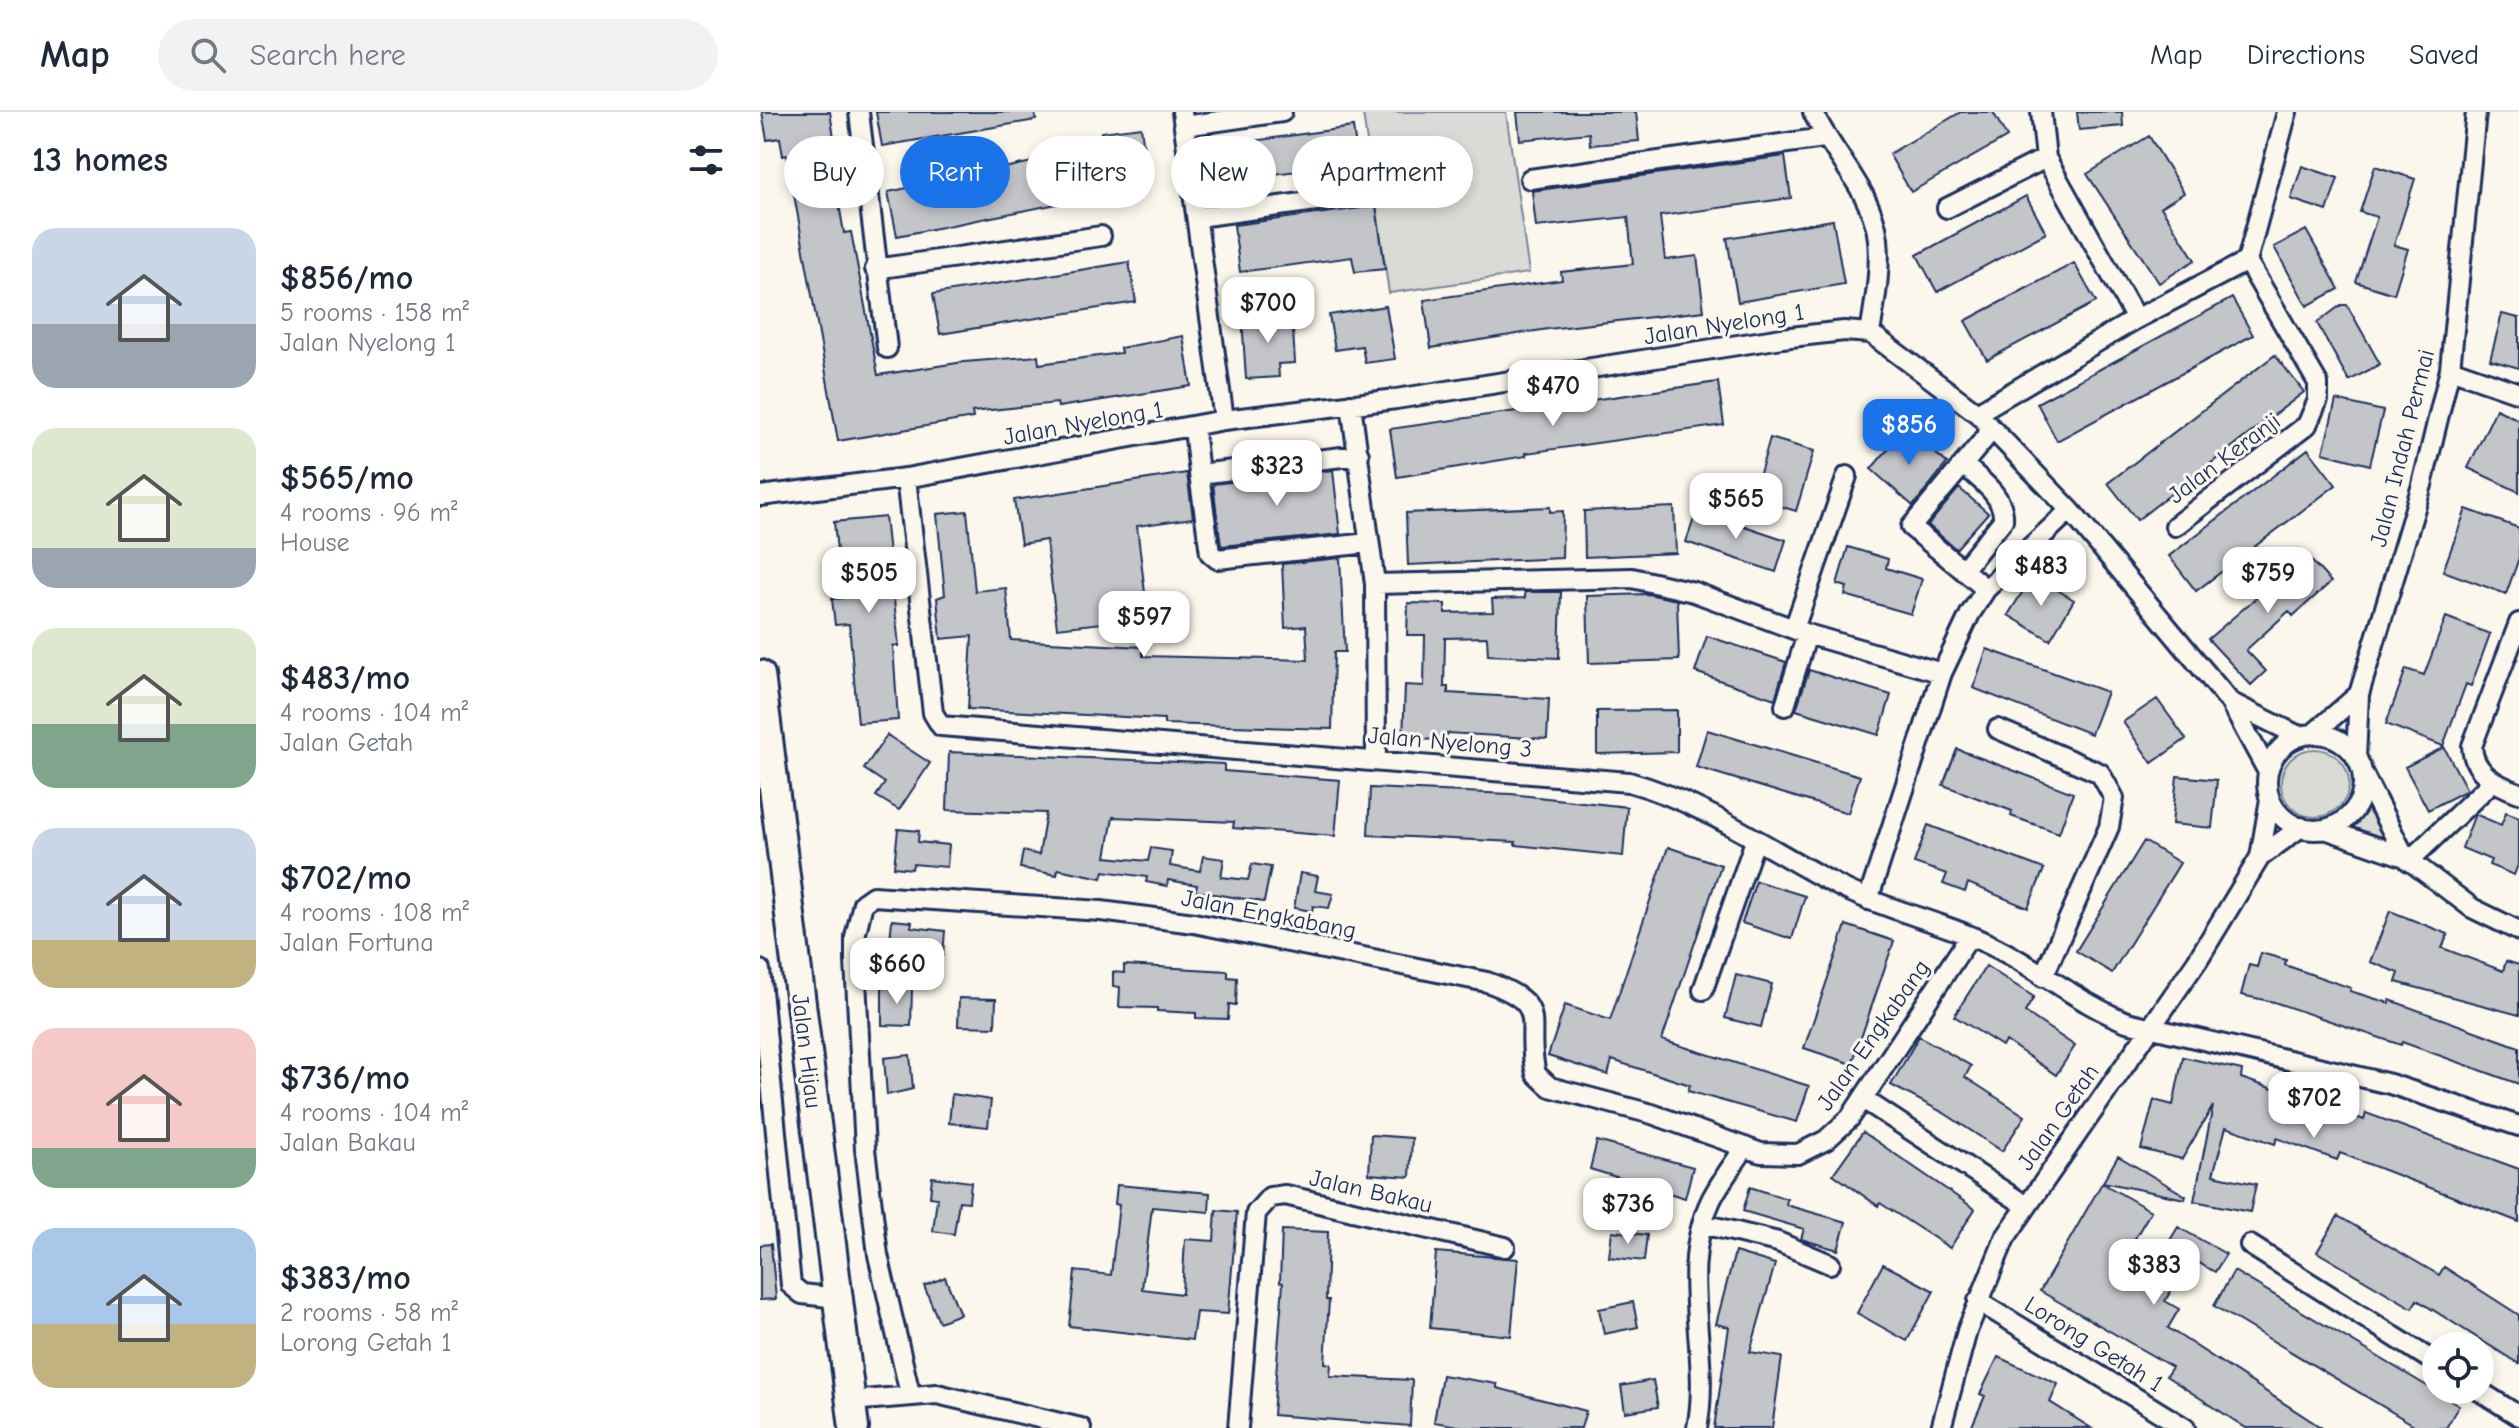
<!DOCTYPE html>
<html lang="en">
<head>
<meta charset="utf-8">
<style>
	body { margin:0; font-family:"Comic Neue",sans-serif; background:#f2f2f3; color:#1f2937; height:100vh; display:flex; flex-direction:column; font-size:30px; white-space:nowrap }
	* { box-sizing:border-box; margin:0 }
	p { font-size:26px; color:#747a83 }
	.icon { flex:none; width:44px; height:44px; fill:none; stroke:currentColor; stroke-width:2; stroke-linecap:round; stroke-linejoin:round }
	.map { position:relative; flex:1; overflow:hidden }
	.drawer { display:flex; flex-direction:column; background:#fff; width:760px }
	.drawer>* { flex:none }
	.banner { position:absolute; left:24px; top:24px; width:760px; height:72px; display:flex; gap:16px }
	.controls { position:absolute; left:1662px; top:1220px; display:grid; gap:16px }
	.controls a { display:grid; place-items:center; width:72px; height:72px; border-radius:50%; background:#fff; box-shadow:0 4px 12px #0003; font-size:40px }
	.price { position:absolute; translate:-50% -68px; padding:0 18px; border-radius:16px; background:#fff; color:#222; font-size:26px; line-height:52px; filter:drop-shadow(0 2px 4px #0008) }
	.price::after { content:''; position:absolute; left:50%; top:48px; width:24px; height:18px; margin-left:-12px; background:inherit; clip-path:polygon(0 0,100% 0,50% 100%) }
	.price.current { background:#1a73e8; color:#fff }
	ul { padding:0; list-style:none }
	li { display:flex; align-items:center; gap:24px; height:200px; padding:0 32px }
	li span { display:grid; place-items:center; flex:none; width:224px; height:160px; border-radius:24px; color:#555 }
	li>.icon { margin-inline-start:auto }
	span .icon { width:96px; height:96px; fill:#fffc; stroke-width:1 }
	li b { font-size:34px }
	h2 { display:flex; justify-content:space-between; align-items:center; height:96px; padding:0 32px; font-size:34px }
	.pill { padding:0 28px; border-radius:36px; background:#fff; box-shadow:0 4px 12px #0003; font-size:28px; line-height:72px }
	.pill.current { background:#1a73e8; color:#fff }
	header { display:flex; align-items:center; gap:48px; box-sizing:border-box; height:112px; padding:0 40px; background:#fff; border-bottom:2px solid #e0e1e3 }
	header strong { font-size:38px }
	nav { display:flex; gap:44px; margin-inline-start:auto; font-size:28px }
	.search { width:560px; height:72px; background:#f2f2f3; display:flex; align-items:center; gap:20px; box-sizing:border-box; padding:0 28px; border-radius:44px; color:#747a83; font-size:30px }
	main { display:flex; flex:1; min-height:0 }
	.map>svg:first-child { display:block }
</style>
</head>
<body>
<header>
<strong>Map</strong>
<div class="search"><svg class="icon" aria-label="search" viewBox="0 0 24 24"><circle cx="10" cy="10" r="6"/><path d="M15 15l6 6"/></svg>Search here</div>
<nav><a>Map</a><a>Directions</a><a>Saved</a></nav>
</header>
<main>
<section class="drawer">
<h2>13 homes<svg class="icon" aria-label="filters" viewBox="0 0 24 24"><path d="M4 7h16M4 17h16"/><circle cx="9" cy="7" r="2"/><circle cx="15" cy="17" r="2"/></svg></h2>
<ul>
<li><span style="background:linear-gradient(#c9d6e8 60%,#9aa5b1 0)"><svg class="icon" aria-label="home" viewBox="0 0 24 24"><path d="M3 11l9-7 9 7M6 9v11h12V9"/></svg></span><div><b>$856/mo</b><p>5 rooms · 158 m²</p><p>Jalan Nyelong 1</p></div></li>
<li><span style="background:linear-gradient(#dfe7d0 75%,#9aa5b1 0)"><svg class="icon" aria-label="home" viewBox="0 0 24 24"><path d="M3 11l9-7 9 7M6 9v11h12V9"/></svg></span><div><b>$565/mo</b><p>4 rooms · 96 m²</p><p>House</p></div></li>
<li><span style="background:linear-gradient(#dfe7d0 60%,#7fa58c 0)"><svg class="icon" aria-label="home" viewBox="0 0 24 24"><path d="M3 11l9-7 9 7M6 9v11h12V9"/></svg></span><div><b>$483/mo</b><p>4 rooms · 104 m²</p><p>Jalan Getah</p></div></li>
<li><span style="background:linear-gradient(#c9d6e8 70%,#c2b280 0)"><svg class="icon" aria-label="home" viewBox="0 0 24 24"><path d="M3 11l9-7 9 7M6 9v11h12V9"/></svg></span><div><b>$702/mo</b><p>4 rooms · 108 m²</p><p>Jalan Fortuna</p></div></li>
<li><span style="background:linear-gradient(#f6c9c9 75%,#7fa58c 0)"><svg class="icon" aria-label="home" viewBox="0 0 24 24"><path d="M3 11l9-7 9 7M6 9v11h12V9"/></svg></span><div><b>$736/mo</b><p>4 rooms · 104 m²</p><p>Jalan Bakau</p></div></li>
<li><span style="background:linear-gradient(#a9c7e8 60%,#c2b280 0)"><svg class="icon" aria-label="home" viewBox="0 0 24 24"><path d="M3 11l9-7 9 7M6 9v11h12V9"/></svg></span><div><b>$383/mo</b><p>2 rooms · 58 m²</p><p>Lorong Getah 1</p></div></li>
</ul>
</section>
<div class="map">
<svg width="1759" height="1316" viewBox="0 0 1759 1316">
	<rect width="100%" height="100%" fill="#fbf7ec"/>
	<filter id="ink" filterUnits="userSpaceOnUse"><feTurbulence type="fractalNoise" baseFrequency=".0125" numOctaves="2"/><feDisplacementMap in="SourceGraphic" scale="16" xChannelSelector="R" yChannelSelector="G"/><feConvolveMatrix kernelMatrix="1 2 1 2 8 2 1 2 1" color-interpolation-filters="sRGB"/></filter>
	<g filter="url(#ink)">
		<path fill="#dadad7" stroke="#7a849a" stroke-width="2" d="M615 0H746L769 161 629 181 603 2Z
			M1521 671a34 34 0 1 1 68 0a34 34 0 1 1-68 0Z
			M1605 694 1629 731 1590 715Z"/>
		<path fill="#c3c5c9" stroke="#1b2f5e" stroke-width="2" d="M2 0H70L77 45 71 46 84 121 91 120 118 263 204 250 278 244 279 252 361 241 360 236 423 224 431 274 298 295 297 291 212 300 213 306 78 329 27 43 23 44 20 26 7 28Z
			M116 0H275L276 8 122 34Z
			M757 0H876L879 29 830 33 829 21 760 28Z
			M1201 0H1233L1247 25 1151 80 1129 42Z
			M1317 0H1362L1363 14 1319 18Z
			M381 15 388 69 347 74 341 20Z
			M593 15 598 51 462 69 457 34Z
			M1389 24 1424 81 1401 95 1435 148 1399 171 1327 62Z
			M1025 44 1031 86 900 104 905 148 937 144 944 199 788 217 671 236 664 188 802 168 801 160 873 152 868 105 776 115 772 79Z
			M287 47 297 92 137 124 128 80Z
			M1542 54 1578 66 1567 99 1531 87Z
			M1615 54 1655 67 1634 133 1648 137 1634 182 1596 170 1617 105 1600 100Z
			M1266 84 1286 121 1177 180 1157 143Z
			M616 94 625 157 595 160 592 145 480 160 474 113Z
			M1073 108 1084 172 978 190 967 126Z
			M1546 118 1579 177 1547 194 1514 135Z
			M369 150 376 190 180 222 173 182Z
			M1314 151 1336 190 1227 248 1205 209Z
			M1472 186 1493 223 1297 329 1277 291Z
			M1581 193H1587L1620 252 1589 269 1557 211Z
			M626 194 635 247 605 251 602 234 575 238 569 203Z
			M532 202 535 251 518 252 519 265 486 267 482 205Z
			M1742 202 1759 206V256L1730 248Z
			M1515 243 1544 280 1377 408 1348 371Z
			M958 270 964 313 766 341V344L637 365 630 317Z
			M1576 288 1623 299 1610 353 1563 341Z
			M1736 297 1759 308V380L1708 356Z
			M1146 316 1187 351 1153 394 1111 357Z
			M1010 326 1054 339 1036 399 993 386Z
			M1548 337 1576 373 1436 479 1409 444Z
			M573 358 580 422 461 434 453 372Z
			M427 361 433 406 377 414 388 506 297 516 286 428 261 432 254 388Z
			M1199 376 1228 401 1196 437 1168 413Z
			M790 395V400L803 399 802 446 648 453 646 401Z
			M914 395 916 441 825 445 824 399Z
			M1706 397 1759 416V446L1746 482 1683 459Z
			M937 398 1026 428 1016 460 926 430Z
			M207 399 215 479 246 476 251 528 383 535V544L548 548 546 514 525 516 522 452 580 446 585 540H574L572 617 404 612V607L208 597 212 524 181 527 177 486 185 483 177 402Z
			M125 405 139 534H133L138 608 98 611 89 512 75 513 72 487 82 486 74 410Z
			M1088 435 1128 447 1126 456 1162 467 1151 502 1085 483 1087 475 1077 472Z
			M1546 443 1571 470 1533 504 1529 499 1486 538 1506 559 1491 573 1448 527Z
			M1273 463 1314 488 1290 528 1248 503Z
			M765 480H801L799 546 728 543 727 525 685 526 684 575H688V581L789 587 787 627 687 621 686 628 643 627 645 573 664 574 665 523H647L648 491 685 492V501L733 500 732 487 765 486Z
			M887 482 917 488 919 548 829 551 827 484Z
			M1686 505 1730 522 1711 574 1706 572 1683 634 1626 612 1646 557 1664 563Z
			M947 524 1026 550 1015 587 935 560Z
			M1227 537 1347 580 1331 622 1213 576Z
			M1049 558 1131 583 1119 623 1036 598Z
			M1397 587 1426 627 1392 651 1363 610Z
			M917 598V640L837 642V599Z
			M947 618 1100 664 1088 701 936 655Z
			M127 623 170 651 139 698 116 684 125 671 104 657Z
			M1684 635 1707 678 1668 698 1645 655Z
			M1197 637 1313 681 1299 721 1251 704 1252 699 1183 673Z
			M189 640 464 652V659L580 668 575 724 473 716 474 710 353 705 346 745 388 749 391 736 412 739 410 754 440 759 443 744 464 747 461 765 488 768 492 752 511 755 504 790 435 779 437 773 408 768 407 774 386 770 387 765 344 759 342 766 298 757 297 763 260 756 263 739 279 743 286 701 187 698Z
			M1417 664 1457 668 1452 716 1412 712Z
			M610 676 751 682 867 695 863 744 755 733 756 730 608 723Z
			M1746 700 1759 705V750L1754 763 1729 753 1731 748 1702 736 1715 702 1741 713Z
			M1168 713 1284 757 1268 796 1208 771 1205 780 1183 772 1187 762 1154 751Z
			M138 717 159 719 158 730 189 733 187 755 153 752 152 757 134 755Z
			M1384 729 1420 751 1352 861 1316 839Z
			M908 735 961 753 902 928 1049 974 1037 1010 928 979 930 973 852 948 848 963 788 944 805 893 850 908Z
			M540 761 558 764 555 779 573 782 569 796 553 794 552 799 534 796Z
			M996 769 1045 784 1032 827 982 811Z
			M1630 799 1688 822 1682 836 1743 859 1746 849 1759 853V903L1636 870 1639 861 1610 850Z
			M132 808 152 810 151 815 185 819 183 843 155 840 154 851 128 849Z
			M1086 813 1134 829 1092 952 1044 936Z
			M1501 841 1526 848 1525 853 1591 876 1590 879 1629 891 1630 888 1759 935V972L1642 930 1641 933 1514 890 1481 883 1489 853 1497 855Z
			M364 853 468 859V865L477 866 476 893 469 892 468 907 436 906V901L397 899V896L359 895 360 875 353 874V860L364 861Z
			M1226 854 1274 885 1265 900 1315 934 1296 963 1246 929 1242 934 1194 904Z
			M976 863 1012 872 1001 915 965 906Z
			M122 875 152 876 151 914 122 913Z
			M199 886 236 887 235 915 198 914Z
			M1159 924 1211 954 1205 965 1265 1004 1242 1039 1184 1001 1131 973Z
			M150 943 153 977 127 983 124 946Z
			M1423 945 1482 958 1481 966 1604 1008 1606 1001 1759 1057V1110L1580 1041 1577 1048 1517 1026 1515 1032 1466 1015 1453 1063 1496 1072 1490 1100 1434 1089 1453 994 1422 1047 1381 1037 1394 988 1413 993Z
			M192 982 231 988 228 1015 189 1011Z
			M1103 1020 1215 1097 1190 1136 1120 1091 1118 1094 1073 1062Z
			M611 1023 652 1026 650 1065 609 1062Z
			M837 1029 933 1055 925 1086 830 1057Z
			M1358 1044 1426 1084 1425 1087 1343 1070Z
			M172 1065 211 1070 209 1090 199 1089 194 1122 173 1119 177 1086 170 1085Z
			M1342 1071 1391 1099 1359 1153 1386 1168 1418 1115 1466 1142 1455 1160 1430 1146 1405 1189 1419 1197 1408 1216 1562 1316H1486L1406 1264 1412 1255 1280 1179Z
			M357 1073 450 1081 449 1100 392 1095 382 1177 422 1182 425 1127 454 1129 456 1098 477 1100 468 1202 436 1200 432 1228 309 1214 315 1159 351 1163 359 1093 355 1092Z
			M990 1075 1027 1087 1026 1093 1086 1110 1078 1138 1041 1127 1044 1117 983 1099Z
			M1578 1104 1679 1163 1684 1155 1759 1203V1252L1657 1188 1652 1196 1557 1140Z
			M522 1118 568 1120 566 1188H569L565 1251 571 1252 570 1264 652 1268 650 1314 513 1303 523 1171 520 1170Z
			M852 1119 887 1123 884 1149 849 1145Z
			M11 1132 16 1187 0 1188V1133Z
			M676 1140 758 1147 751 1224 670 1216Z
			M975 1140 1015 1152 990 1240 1022 1245 1012 1316H954L969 1215 956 1212Z
			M1123 1152 1174 1179 1147 1229 1097 1201Z
			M1474 1159 1699 1293 1686 1316H1659L1454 1194Z
			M185 1165 200 1202 179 1210 164 1174Z
			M873 1190 878 1215 844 1222 839 1197Z
			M1238 1245 1298 1272 1290 1290 1331 1316H1211L1225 1284 1220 1282Z
			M682 1263 737 1272V1276L826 1299 821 1316H710L674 1310Z
			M893 1268 898 1295 865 1300 861 1274Z"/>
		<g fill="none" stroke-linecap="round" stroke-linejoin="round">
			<defs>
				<path id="street" d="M99 0 127 236
					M422 0 464 308
					M1053 0C1072 42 1113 80 1118 127 1121 158 1115 190 1110 221
					M1281 0 1286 46 1376 207
					M424 14 522 0
					M770 67 1064 26
					M1187 96 1286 46
					M438 105 571 87
					M115 157 341 124
					M1690 257 1759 281
					M591 292 615 472 616 648
					M1217 301 1376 207 1487 149 1527 0
					M434 316 439 362
					M599 343 439 362 450 441 457 447 609 431
					M146 366 173 601 181 614 869 670C942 690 1005 735 1071 770 1126 800 1190 810 1246 841 1287 863 1323 893 1367 910L1630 972 1759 1014
					M0 384 146 366 464 308 636 287 1022 226 1084 219 1110 221 1217 301 1310 398 1470 590 1539 624
					M1415 414 1547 313 1558 288V271L1487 149
					M1203 458 1243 408C1245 384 1220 368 1204 353
					M615 472 872 466 934 480 1047 522 1182 561
					M1226 477 1151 415 1231 319
					M1759 511 1712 634C1713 661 1737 673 1759 681
					M1034 517 1087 364
					M1470 590 1508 660
					M1025 594 1047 522
					M1238 617 1340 661 1354 686 1349 715 1283 865
					M1553 622 1599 582
					M1507 670a48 48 0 1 1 96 0a48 48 0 1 1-96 0Z
					M1596 646 1599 582 1662 373 1690 257 1716 0
					M1603 662 1645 745
					M1565 717 1645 745 1712 796 1759 819
					M1500 745 1541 715
					M1649 749 1731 671
					M1108 788 1182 561 1210 502 1226 477 1310 398
					M0 858 31 1173 42 1182 78 1186
					M943 878 995 729
					M1103 987 1265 1093
					M943 1112 1018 1130 1070 1152
					M1490 1133 1676 1251
					M1218 1189 1425 1316
					M1718 1278 1759 1304
					M150 1282 118 1143 105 1037 95 849V825L103 791 113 784 341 799 434 811 727 870C794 894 763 909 776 962L790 975 892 1002 1001 1041 1038 1042 1066 1028 1090 1006 1210 824
					M90 1289 177 1282 321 1316
					M478 1316 496 1101 510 1085 525 1083 745 1135
					M937 1316C952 1241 916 1161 951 1088 960 1070 974 1052 985 1035
					M1181 1316 1207 1219 1245 1126 1437 849 1500 745 1510 687"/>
				<path id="primary" d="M0 563 94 1316"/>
			</defs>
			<use href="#street" stroke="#1b2f5e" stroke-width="24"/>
			<use href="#primary" stroke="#1b2f5e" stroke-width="34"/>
			<use href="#street" stroke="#fbf7ec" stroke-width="18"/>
			<use href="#primary" stroke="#fbf7ec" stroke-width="28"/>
		</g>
	</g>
	<g text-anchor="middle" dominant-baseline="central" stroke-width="6" stroke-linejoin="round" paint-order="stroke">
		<g font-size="24" fill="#1b2f5e" stroke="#fbf7ec">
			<text transform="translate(964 212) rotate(-9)">Jalan Nyelong 1</text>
			<text transform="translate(323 311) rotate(-10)">Jalan Nyelong 1</text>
			<text transform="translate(1642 336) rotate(-76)">Jalan Indah Permai</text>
			<text transform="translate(1464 346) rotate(-37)">Jalan Keranji</text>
			<text transform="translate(690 630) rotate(5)">Jalan Nyelong 3</text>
			<text transform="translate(509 802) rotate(11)">Jalan Engkabang</text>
			<text transform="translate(1113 923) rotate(-55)">Jalan Engkabang</text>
			<text transform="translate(47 939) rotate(83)">Jalan Hijau</text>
			<text transform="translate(1298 1005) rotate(-55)">Jalan Getah</text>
			<text transform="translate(611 1079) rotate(13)">Jalan Bakau</text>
			<text transform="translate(1334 1232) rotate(32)">Lorong Getah 1</text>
		</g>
	</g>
</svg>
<div class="controls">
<a><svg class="icon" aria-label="locate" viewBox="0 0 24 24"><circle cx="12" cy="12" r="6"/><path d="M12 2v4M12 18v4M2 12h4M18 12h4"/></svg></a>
</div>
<b class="price" style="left:508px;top:233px">$700</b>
<b class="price" style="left:793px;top:316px">$470</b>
<b class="price current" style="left:1149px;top:355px">$856</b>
<b class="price" style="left:517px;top:396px">$323</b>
<b class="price" style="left:976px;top:429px">$565</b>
<b class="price" style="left:1281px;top:496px">$483</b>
<b class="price" style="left:109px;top:503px">$505</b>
<b class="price" style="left:1508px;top:503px">$759</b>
<b class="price" style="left:384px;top:547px">$597</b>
<b class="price" style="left:137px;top:894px">$660</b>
<b class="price" style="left:1554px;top:1028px">$702</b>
<b class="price" style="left:868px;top:1134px">$736</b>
<b class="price" style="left:1394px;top:1195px">$383</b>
<div class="banner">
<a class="pill">Buy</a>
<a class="pill current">Rent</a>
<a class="pill">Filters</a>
<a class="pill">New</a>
<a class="pill">Apartment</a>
</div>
</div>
</main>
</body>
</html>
